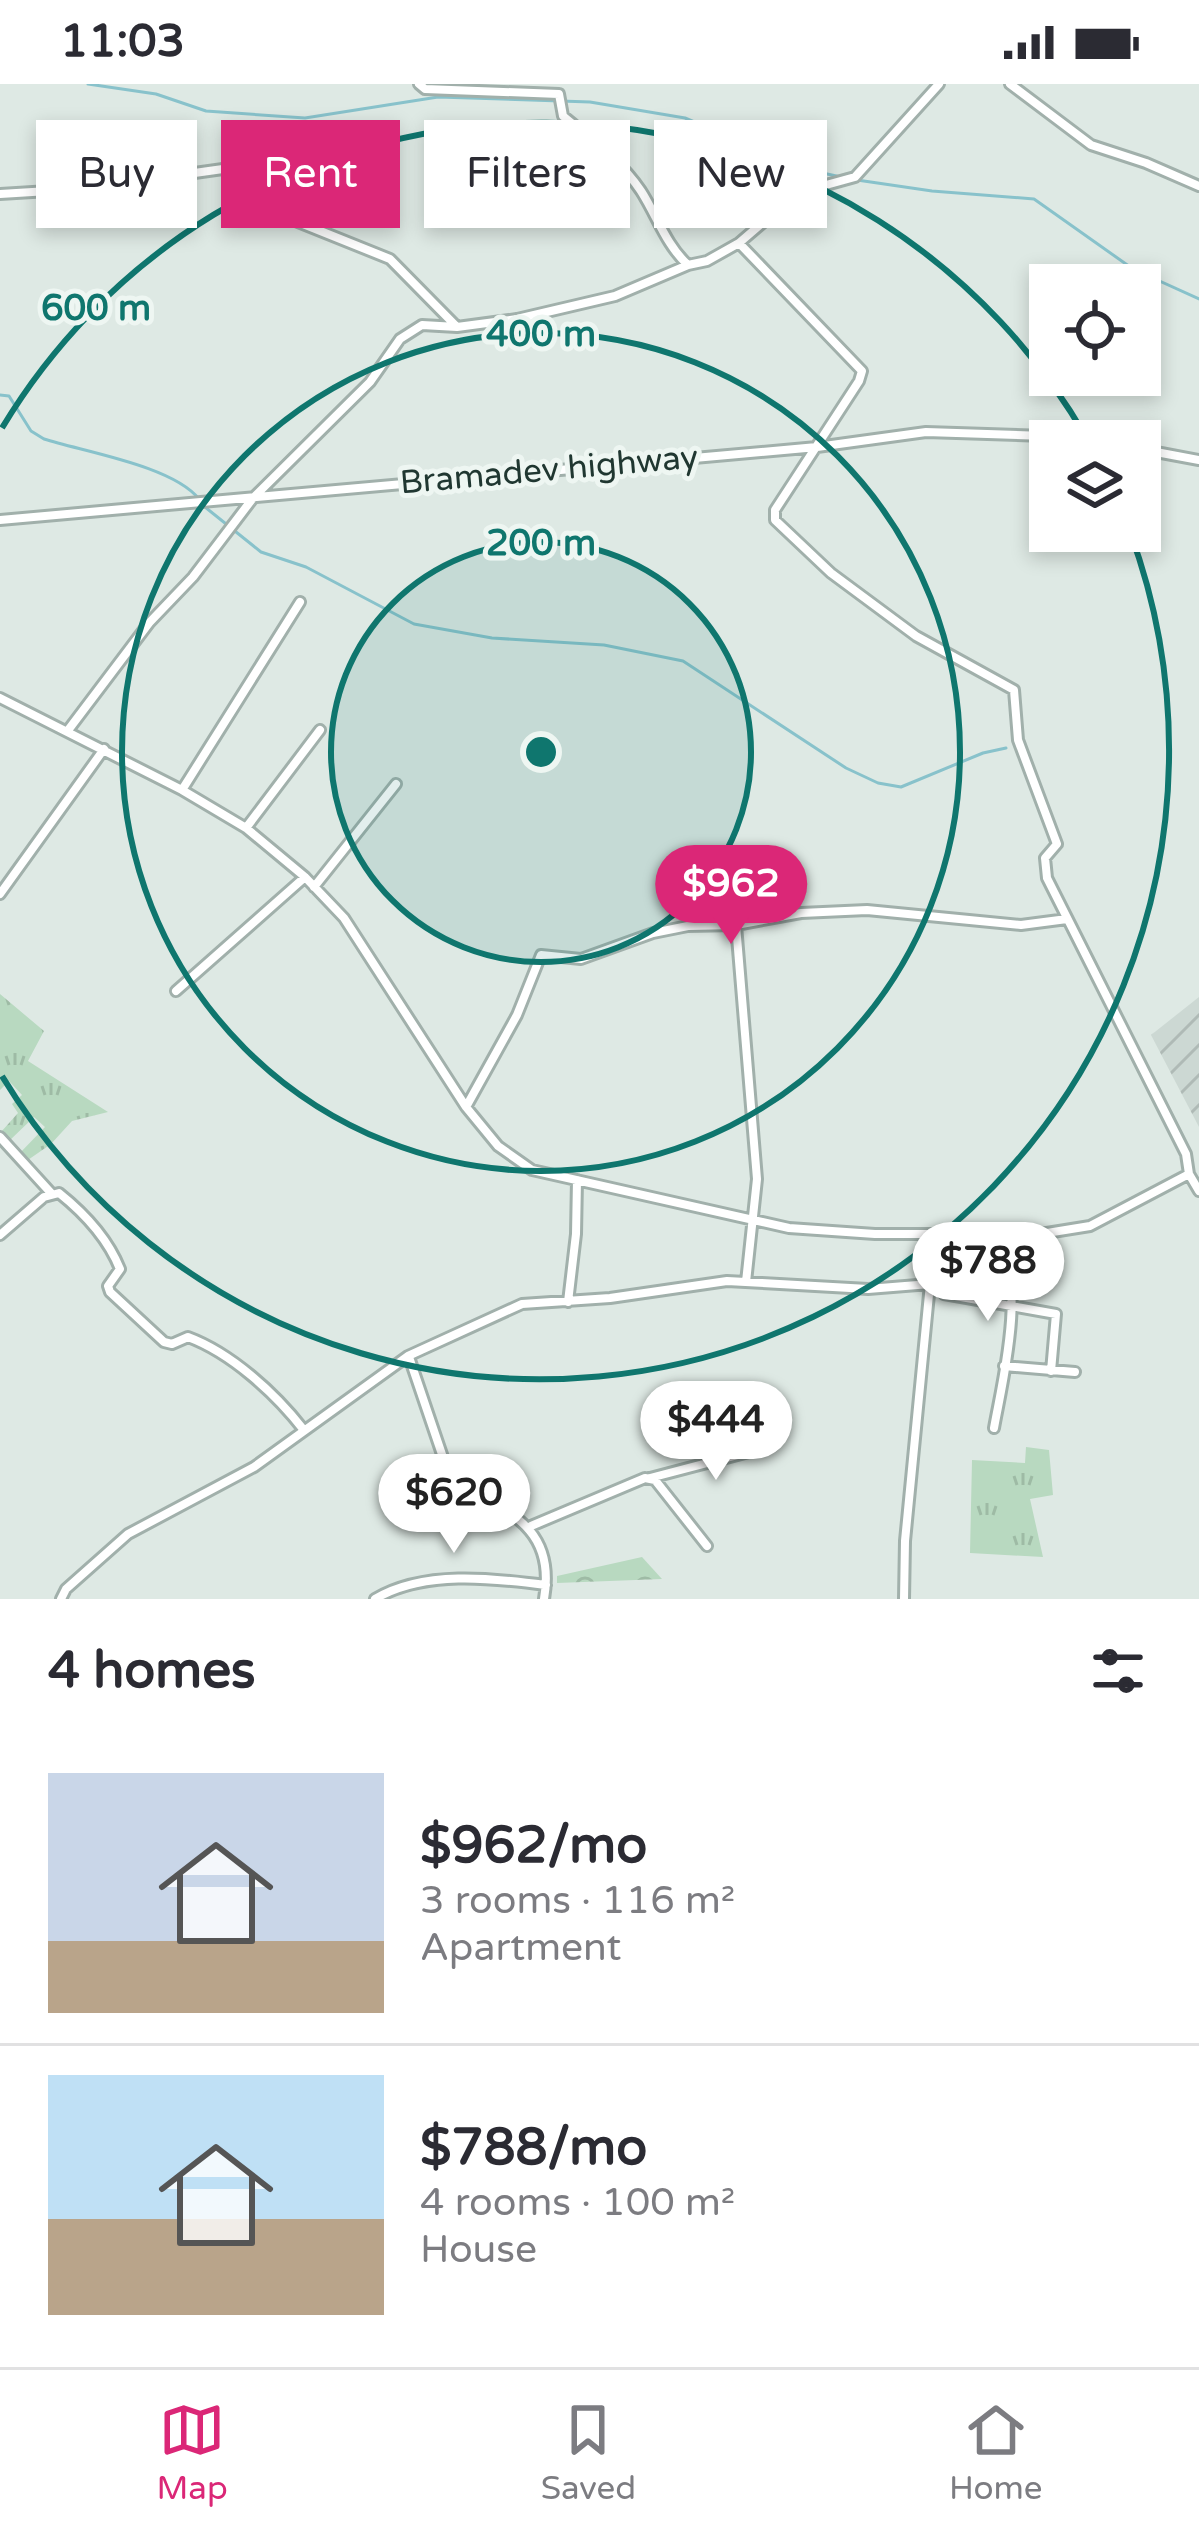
<!DOCTYPE html>
<html lang="en">
<head>
<meta charset="utf-8">
<style>
	body { margin:0; font-family:"Varela Round",sans-serif; background:#f2f2f3; color:#2b2b33; height:100vh; display:flex; flex-direction:column; font-size:45px; white-space:nowrap }
	* { box-sizing:border-box; margin:0 }
	p { font-size:39px; color:#7c7c81 }
	.icon { flex:none; width:66px; height:66px; fill:none; stroke:currentColor; stroke-width:2; stroke-linecap:round; stroke-linejoin:round }
	.map { position:relative; height:1515px; overflow:hidden }
	.panel { display:flex; flex-direction:column; background:#fff; flex:1 }
	.panel>* { flex:none }
	.banner { position:absolute; left:36px; top:36px; width:1128px; height:108px; display:flex; gap:24px }
	.fabs { position:absolute; left:1029px; top:180px; display:grid; gap:24px }
	.fabs a { display:grid; place-items:center; width:132px; height:132px; border-radius:0px; background:#fff; box-shadow:0 6px 18px #0003; font-size:60px }
	.price { position:absolute; translate:-50% -102px; padding:0 27px; border-radius:42px; background:#fff; color:#222; font-size:39px; line-height:78px; filter:drop-shadow(0 3px 6px #0008) }
	.price::after { content:''; position:absolute; left:50%; top:72px; width:36px; height:27px; margin-left:-18px; background:inherit; clip-path:polygon(0 0,100% 0,50% 100%) }
	.price.selected { background:#db2777; color:#fff }
	ul { padding:0; list-style:none }
	li { display:flex; align-items:center; gap:36px; height:300px; padding:0 48px }
	li+li { border-top:3px solid #e1e1e2 }
	li span { display:grid; place-items:center; flex:none; width:336px; height:240px; border-radius:0px; color:#555 }
	li>.icon { margin-inline-start:auto }
	span .icon { width:144px; height:144px; fill:#fffc; stroke-width:1 }
	li b { font-size:51px }
	h2 { display:flex; justify-content:space-between; align-items:center; height:144px; padding:0 48px; font-size:51px }
	.tag { padding:0 42px; border-radius:0px; background:#fff; box-shadow:0 6px 18px #0003; font-size:42px; line-height:108px }
	.tag.selected { background:#db2777; color:#fff }
	.status { display:flex; justify-content:space-between; align-items:center; height:84px; padding:0 60px; background:#fff; direction:ltr }
	.status svg { height:33px; fill:currentColor }
	.dock { display:flex; justify-content:space-around; align-items:center; height:168px; border-top:3px solid #e1e1e2; background:#fff; font-size:33px; color:#7c7c81 }
	.dock a { display:grid; justify-items:center; gap:6px }
	.dock .selected { color:#db2777 }
	.map>svg:first-child { display:block }
</style>
</head>
<body>
<div class="status"><b>11:03</b><svg viewBox="0 0 49 12"><path d="M0 12V9h3v3zM5 12V6h3v6zM10 12V3h3v9zM15 12V0h3v12zM26 1h20v11H26zM47 4h2v5h-2z"/></svg></div>
<div class="map">
<svg width="1199" height="1515" viewBox="0 0 1199 1515">
	<defs>
		<pattern id="industrial-furrows" width="10" height="10" patternUnits="userSpaceOnUse" patternTransform="scale(3)"><rect width="10" height="10" fill="#ccd8d3"/><path d="M-1 1l2-2M0 10L10 0M9 11l2-2" fill="none" stroke="#afbab6"/></pattern>
		<pattern id="grass-tufts" width="24" height="20" patternUnits="userSpaceOnUse" patternTransform="scale(3)"><rect width="24" height="20" fill="#b8d9c0"/><path d="M3 7l-1-3M5 7V3M7 7l1-3M15 17l-1-3M17 17v-4M19 17l1-3" fill="none" stroke="#9ebba5"/></pattern>
		<pattern id="forest-crowns" width="20" height="18" patternUnits="userSpaceOnUse" patternTransform="scale(3)"><rect width="20" height="18" fill="#b8d9c0"/><path d="M2 6a3 3 0 1 1 6 0M12 15a3 3 0 1 1 6 0" fill="none" stroke="#9ebba5"/></pattern>
	</defs>
	<rect width="100%" height="100%" fill="#dee9e4"/>
	<path fill="url(#industrial-furrows)" d="M1199 913V1043L1151 951Z"/>
	<path fill="url(#grass-tufts)" d="M0 910 44 947 28 977 108 1028 72 1037 51 1060 25 1078 18 1071 45 1043 34 1033 8 1058 1 1048 18 1029 12 1020 22 1011 9 997 0 1006Z
		M1026 1363 1049 1366 1053 1411 1030 1415 1043 1473 970 1469 972 1376 1025 1379Z"/>
	<path fill="url(#forest-crowns)" d="M642 1473 662 1495 557 1499V1492Z"/>
	<g fill="none" stroke-linecap="round" stroke-linejoin="round">
		<path stroke="#88c2cb" stroke-width="3" d="M88 0 156 10 206 27 305 34 438 13 590 18 685 34 732 54 772 78 841 93
			M857 96 932 107 1034 115 1133 185 1199 215
			M0 311 9 312 31 347 44 355C85 368 173 382 199 415
			M205 423 261 468 306 483 414 540 492 554 604 561 683 577 846 684 878 699 901 703 983 669 1006 664"/>
		<defs>
			<path id="minor" d="M419 0 425 5 559 10 563 32C592 56 620 76 641 107 657 132 666 161 688 181L707 177 739 159 862 287 859 297 775 426V436L831 489 916 552 1014 606 1018 656 1057 760 1045 774 1047 794 1186 1070 1189 1090 1199 1107
				M1010 0 1091 61 1146 79 1199 102
				M0 110 81 105 230 84 278 130 390 175 456 242
				M739 159 797 109 855 93 939 0
				M1140 365 1199 376
				M0 436 817 363 926 348 1074 353 1098 357
				M0 614 182 706 246 744 305 793 344 834 466 1023 498 1062 532 1086 789 1144 875 1150H987C1033 1180 1002 1298 994 1344
				M69 645 149 539 193 493 253 414 370 298 400 255 422 241 457 243 517 235 615 212 688 181
				M182 706 300 518
				M246 744 320 646
				M314 803 396 700
				M0 810 104 665
				M736 841 757 1095 746 1198
				M176 907 305 793
				M466 1023 517 931 541 871 581 875 653 849 688 842 736 841 801 829 867 826 1021 841 1067 835
				M0 1053 51 1109
				M0 1151 44 1113 59 1109C84 1129 108 1155 120 1185L108 1202 110 1208 164 1258 172 1260 188 1253C231 1269 275 1309 303 1345
				M937 1198 944 1210 1056 1230 1051 1287
				M568 1218 576 1150 577 1096
				M409 1273 450 1394C503 1426 557 1440 544 1515
				M1004 1282 1075 1288
				M650 1394 772 1362
				M531 1442 645 1394 655 1396 707 1462
				M61 1515 66 1505 128 1450 254 1383 408 1272 522 1220 610 1214 727 1197 868 1205 930 1200 963 1186 997 1157 1090 1142 1189 1090
				M375 1515C423 1486 492 1494 546 1501
				M904 1515 905 1457 930 1200"/>
		</defs>
		<use href="#minor" stroke="#a1b0ab" stroke-width="14"/>
		<use href="#minor" stroke="#fff" stroke-width="8"/>
	</g>
	<circle cx="541" cy="668" r="210" fill="#0f766e" fill-opacity=".12"/>
	<g fill="none" stroke="#0f766e" stroke-width="6">
		<circle cx="541" cy="668" r="210"/>
		<circle cx="541" cy="668" r="419"/>
		<path d="M2 344A629 629 0 0 1 1086 353M1130 448A629 629 0 0 1 2 992"/>
	</g>
	<g text-anchor="middle" dominant-baseline="central" stroke-width="10" stroke-linejoin="round" paint-order="stroke">
		<g font-size="33" fill="#203731" stroke="#eef6f2">
			<text transform="translate(549 386) rotate(-5)">Bramadev highway</text>
		</g>
	</g>
	<circle cx="541" cy="668" r="18" fill="#0f766e" stroke="#eef6f2" stroke-width="6"/>
	<g font-size="36" text-anchor="middle" font-weight="bold" fill="#0f766e" stroke="#eef6f2" stroke-width="10" stroke-linejoin="round" paint-order="stroke">
		<text x="96" y="236">600 m</text>
		<text x="541" y="262">400 m</text>
		<text x="541" y="471">200 m</text>
	</g>
</svg>
<div class="fabs">
<a><svg class="icon" aria-label="locate" viewBox="0 0 24 24"><circle cx="12" cy="12" r="6"/><path d="M12 2v4M12 18v4M2 12h4M18 12h4"/></svg></a>
<a><svg class="icon" aria-label="layers" viewBox="0 0 24 24"><path d="M12 4l9 5-9 5-9-5zM3 14l9 5 9-5"/></svg></a>
</div>
<b class="price selected" style="left:731px;top:863px">$962</b>
<b class="price" style="left:988px;top:1240px">$788</b>
<b class="price" style="left:716px;top:1399px">$444</b>
<b class="price" style="left:454px;top:1472px">$620</b>
<div class="banner">
<a class="tag">Buy</a>
<a class="tag selected">Rent</a>
<a class="tag">Filters</a>
<a class="tag">New</a>
</div>
</div>
<section class="panel">
<h2>4 homes<svg class="icon" aria-label="filters" viewBox="0 0 24 24"><path d="M4 7h16M4 17h16"/><circle cx="9" cy="7" r="2"/><circle cx="15" cy="17" r="2"/></svg></h2>
<ul>
<li><span style="background:linear-gradient(#c9d6e8 70%,#b9a48a 0)"><svg class="icon" aria-label="home" viewBox="0 0 24 24"><path d="M3 11l9-7 9 7M6 9v11h12V9"/></svg></span><div><b>$962/mo</b><p>3 rooms · 116 m²</p><p>Apartment</p></div></li>
<li><span style="background:linear-gradient(#bfe0f5 60%,#b9a48a 0)"><svg class="icon" aria-label="home" viewBox="0 0 24 24"><path d="M3 11l9-7 9 7M6 9v11h12V9"/></svg></span><div><b>$788/mo</b><p>4 rooms · 100 m²</p><p>House</p></div></li>
</ul>
</section>
<nav class="dock">
<a class="selected"><svg class="icon" aria-label="map" viewBox="0 0 24 24"><path d="M3 6l6-2 6 2 6-2v14l-6 2-6-2-6 2zM9 4v14M15 6v14"/></svg>Map</a>
<a><svg class="icon" aria-label="saved" viewBox="0 0 24 24"><path d="M7 4h10v16l-5-4-5 4z"/></svg>Saved</a>
<a><svg class="icon" aria-label="home" viewBox="0 0 24 24"><path d="M3 11l9-7 9 7M6 9v11h12V9"/></svg>Home</a>
</nav>
</body>
</html>
